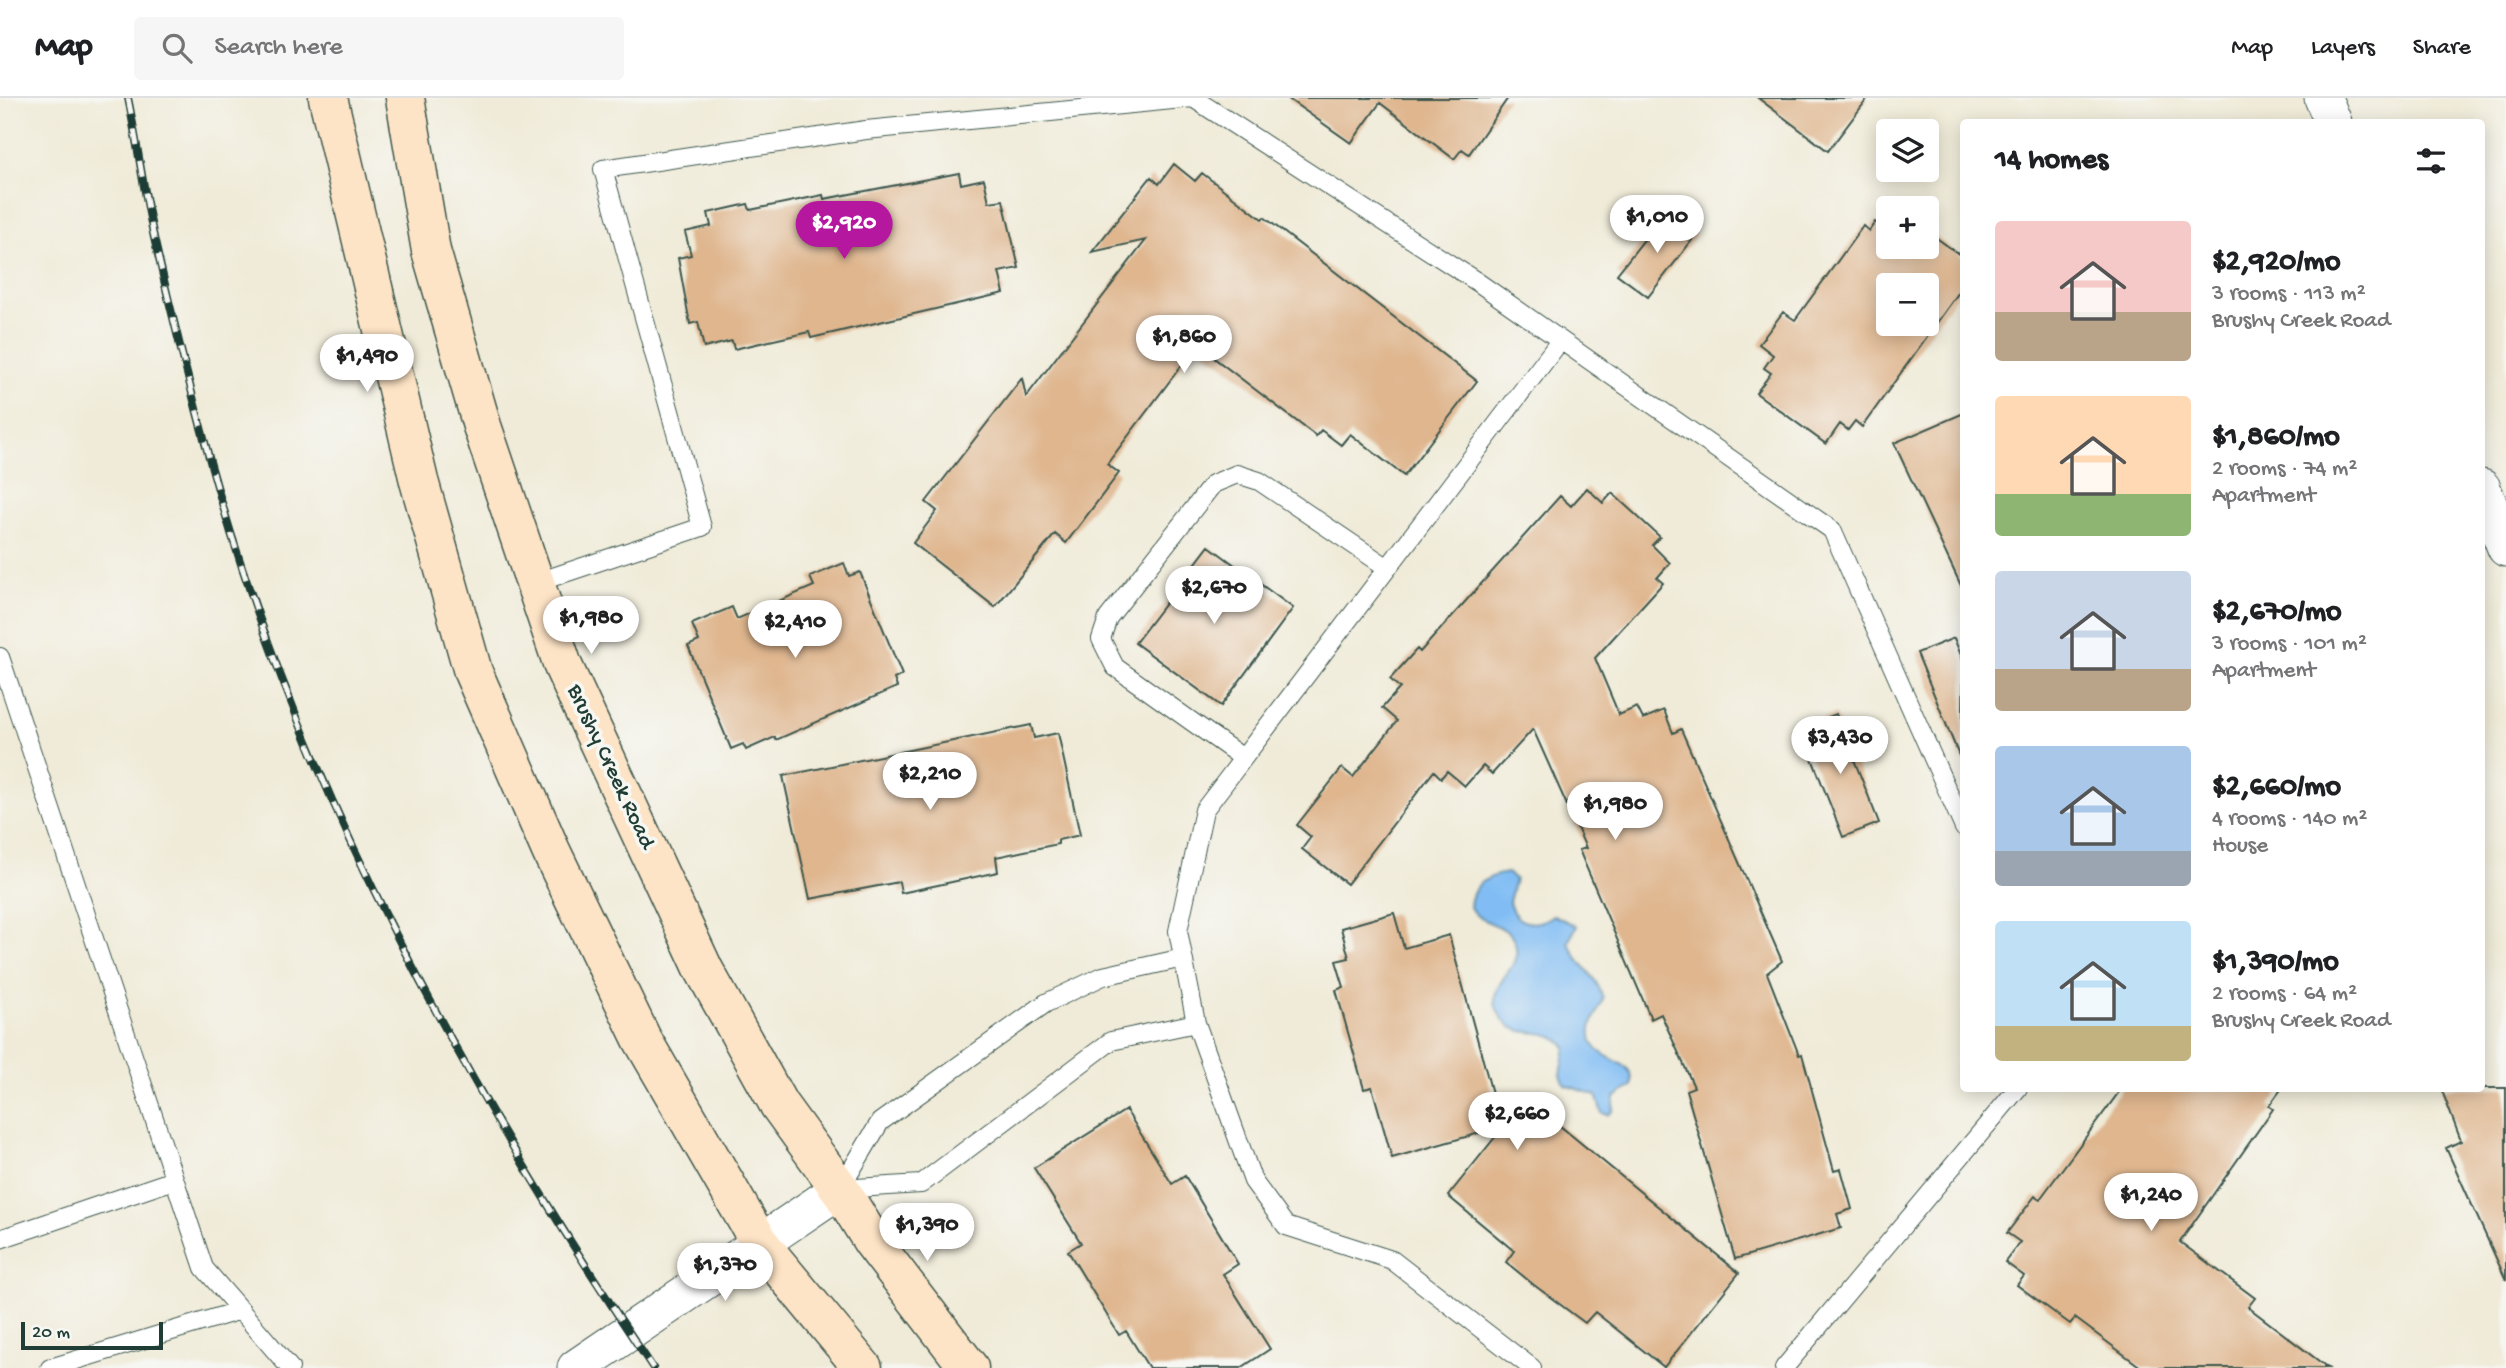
<!DOCTYPE html>
<html lang="en">
<head>
<meta charset="utf-8">
<style>
	body { margin:0; font-family:"Gochi Hand",sans-serif; background:#f6f6f6; color:#202124; height:100vh; display:flex; flex-direction:column; font-size:26px; white-space:nowrap }
	* { box-sizing:border-box; margin:0 }
	p { font-size:23px; color:#757577 }
	.icon { flex:none; width:38px; height:38px; fill:none; stroke:currentColor; stroke-width:2; stroke-linecap:round; stroke-linejoin:round }
	.map { position:relative; flex:1; overflow:hidden }
	.side { position:absolute; left:1960px; top:21px; width:525px; height:973px; display:flex; flex-direction:column; background:#fff; border-radius:7px; box-shadow:0 4px 18px #0003 }
	.side>* { flex:none }
	.fabs { position:absolute; left:1876px; top:21px; display:grid; gap:14px }
	.fabs a { display:grid; place-items:center; width:63px; height:63px; border-radius:7px; background:#fff; box-shadow:0 4px 18px #0003; font-size:35px }
	.scale { position:absolute; left:21px; bottom:18px; width:142px; box-sizing:border-box; padding-left:7px; border:4px solid #1f3d34; border-top:0; font-size:19px; line-height:24px; white-space:nowrap; color:#1f3d34; -webkit-text-stroke:5px #f6f6f2; paint-order:stroke }
	.price { position:absolute; translate:-50% -60px; padding:0 16px; border-radius:24px; background:#fff; color:#222; font-size:23px; line-height:46px; filter:drop-shadow(0 2px 4px #0008) }
	.price::after { content:''; position:absolute; left:50%; top:42px; width:21px; height:16px; margin-left:-10px; background:inherit; clip-path:polygon(0 0,100% 0,50% 100%) }
	.price.on { background:#b5179e; color:#fff }
	ul { padding:0; list-style:none }
	li { display:flex; align-items:center; gap:21px; height:175px; padding:0 35px }
	li span { display:grid; place-items:center; flex:none; width:196px; height:140px; border-radius:7px; color:#555 }
	li>.icon { margin-inline-start:auto }
	span .icon { width:84px; height:84px; fill:#fffc; stroke-width:1 }
	li b { font-size:30px }
	h2 { display:flex; justify-content:space-between; align-items:center; height:84px; padding:0 35px; font-size:30px }
	header { display:flex; align-items:center; gap:42px; box-sizing:border-box; height:98px; padding:0 35px; background:#fff; border-bottom:2px solid #e0e0e0 }
	header strong { font-size:33px }
	nav { display:flex; gap:38px; margin-inline-start:auto; font-size:24px }
	.search { width:490px; height:63px; background:#f6f6f6; display:flex; align-items:center; gap:18px; box-sizing:border-box; padding:0 24px; border-radius:7px; color:#757577; font-size:26px }
	.map>svg:first-child { display:block }
</style>
</head>
<body>
<header>
<strong>Map</strong>
<div class="search"><svg class="icon" aria-label="search" viewBox="0 0 24 24"><circle cx="10" cy="10" r="6"/><path d="M15 15l6 6"/></svg>Search here</div>
<nav><a>Map</a><a>Layers</a><a>Share</a></nav>
</header>
<div class="map">
<svg width="2506" height="1270" viewBox="0 0 2506 1270">
	<rect width="100%" height="100%" fill="#f6f6f2"/>
	<filter id="ink" filterUnits="userSpaceOnUse"><feTurbulence type="fractalNoise" baseFrequency=".0143" numOctaves="2"/><feDisplacementMap in="SourceGraphic" scale="14" xChannelSelector="R" yChannelSelector="G"/><feConvolveMatrix kernelMatrix="1 2 1 2 8 2 1 2 1" color-interpolation-filters="sRGB"/></filter>
	<filter id="wash" filterUnits="userSpaceOnUse"><feTurbulence type="fractalNoise" baseFrequency=".00686" numOctaves="4" result="noise"/><feDisplacementMap in="SourceGraphic" scale="28" xChannelSelector="R" yChannelSelector="G"/><feGaussianBlur stdDeviation="1.57" result="paint"/><feColorMatrix in="noise" values="0 0 0 0 0 0 0 0 0 0 0 0 0 0 0 0 0 1.4 0 .05"/><feComposite in="paint" operator="in"/></filter>
	<g filter="url(#wash)">
		<rect width="100%" height="100%" fill="#f0ebd8"/>
		<path fill="#81bdf4" stroke="#507d94" stroke-width="2" d="M1507 775 1515 781 1509 804C1515 827 1535 830 1553 817L1577 828 1568 844C1579 868 1595 874 1603 900 1600 910 1592 922 1591 931 1587 967 1637 956 1632 988L1615 999 1613 1013 1608 1017 1602 1015 1596 997 1565 987 1561 977 1566 949C1546 923 1519 946 1501 919 1480 887 1521 875 1516 849 1510 822 1481 830 1470 809 1471 787 1486 778 1507 775Z"/>
		<g id="blocks">
			<path fill="#dfb68e" fill-rule="evenodd" d="M1287 0H1508L1469 56 1462 51 1454 61 1380 5 1351 45Z
				M1758 0H1868L1828 53Z
				M1174 66 1195 83 1202 75 1262 121 1264 119 1477 283 1404 378 1350 336 1341 347 1321 332 1316 338 1197 247 1107 366 1119 375 1066 445 1055 436 995 509 913 445 937 413 926 404 1022 280 1026 299 1146 142 1092 154 1151 79 1159 86Z
				M959 75 961 86 984 81 989 104 1003 102 1019 170 999 174 1004 195 811 240 809 234 734 251 732 243 704 250 698 224 690 226 678 160 691 157 685 134 711 128 708 115 748 106 750 112 823 97 824 101Z
				M1666 114 1696 137 1648 199 1617 176Z
				M1875 124 1884 130 1888 124V149H1927V133L1964 160V187L1862 329 1855 323 1848 332 1840 326 1826 346 1756 295 1771 275 1764 270 1773 257 1759 246 1783 214 1795 222 1863 128 1869 133ZM1888 187H1927V226H1888Z
				M1964 315V494L1894 345Z
				M1587 390 1603 405 1612 395 1660 439 1652 447 1670 465 1657 480 1663 485 1595 560 1619 617 1637 609 1643 621 1664 612 1673 635 1681 631 1782 863 1767 875 1799 957 1802 956 1834 1073 1841 1071 1852 1111 1837 1116 1841 1130 1735 1161 1686 992 1694 989 1661 916 1651 921 1579 752 1586 750 1533 631 1492 676 1483 668 1465 688 1447 673 1441 680 1434 673 1347 786 1302 751 1311 739 1297 727 1342 670 1353 679 1397 623 1382 610 1400 590 1390 581 1417 551 1420 554 1560 398 1571 408Z
				M1209 448 1293 510 1221 608 1135 545Z
				M844 465 849 478 860 474 902 577 894 581 897 589 776 642 775 639 746 652 743 646 731 651 688 548 699 543 692 526 732 509 737 521 814 488 810 479Z
				M1954 540 1964 565 1962 665 1917 555Z
				M1836 616 1879 725 1843 739 1800 630Z
				M1031 627 1034 640 1058 635 1080 737 1058 742V746L996 759 998 774 901 795 899 784 810 801 783 678Z
				M1394 815 1404 850 1449 837 1493 999 1530 1030 1543 1014 1739 1175 1664 1269 1595 1214 1585 1225 1534 1187 1506 1164 1514 1153 1448 1098 1504 1028 1392 1060 1372 989 1364 991 1336 892 1344 889 1336 863 1349 860 1341 830Z
				M2122 990H2282L2269 1008 2273 1011 2180 1144 2255 1200 2248 1209 2328 1270H2142L2075 1220 2070 1226 2017 1187 2024 1178 2005 1164 2020 1144 2007 1135 2035 1098 2040 1101Z
				M2441 990H2506V1182L2446 1050 2461 1043Z
				M1126 1012 1172 1086 1185 1078 1238 1166 1223 1176 1270 1251 1241 1270H1149L1126 1233 1119 1237 1068 1153 1081 1145 1034 1070Z"/>
		</g>
	</g>
	<g filter="url(#ink)">
		<use href="#blocks" fill-opacity="0" stroke="#3e574d" stroke-width="2"/>
		<g fill="none" stroke-linecap="round" stroke-linejoin="round">
			<defs>
				<path id="service" d="M535 485 702 429 603 71 866 32 1193 0 1479 185 1832 432 1964 730
					M0 559 204 1170 290 1270
					M1243 660 1115 569 1101 541 1108 520 1213 386 1237 376 1259 383 1388 470
					M840 1091 880 1024 1046 905 1103 878 1183 860
					M840 1091 921 1086 1111 943 1196 925
					M0 1141 174 1082
					M50 1270 241 1212
					M1532 1270 1392 1162 1286 1128 1253 1083 1196 925 1178 833 1204 712 1560 243
					M1784 1270 2018 990"/>
				<path id="minor" d="M2323 0 2333 24
					M2482 390 2506 450
					M576 1270 840 1091"/>
				<path id="secondary" d="M328 0 419 383 473 574 551 753 642 941 761 1147 863 1270
					M405 0 431 153 482 328 563 568 704 872 779 1007 840 1091 872 1143 969 1270"/>
			</defs>
			<use href="#service" stroke="#3e574d" stroke-width="20"/>
			<use href="#minor" stroke="#3e574d" stroke-width="39"/>
			<use href="#secondary" stroke="#3e574d" stroke-width="41"/>
			<use href="#service" stroke="#fff" stroke-width="18"/>
			<use href="#minor" stroke="#fff" stroke-width="37"/>
			<use href="#secondary" stroke="#fee4c6" stroke-width="38"/>
			<defs>
				<path id="rail" d="M128 0C138 48 144 96 155 144 172 218 191 293 211 367 301 692 466 992 653 1270"/>
			</defs>
			<use href="#rail" stroke="#1f3d34" stroke-width="8"/>
			<use href="#rail" stroke="#f6f6f2" stroke-width="5" stroke-dasharray="16" stroke-linecap="butt"/>
		</g>
	</g>
	<g text-anchor="middle" dominant-baseline="central" stroke-width="7" stroke-linejoin="round" paint-order="stroke">
		<g font-size="23" fill="#1f3d34" stroke="#f6f6f2">
			<text transform="translate(610 669) rotate(65)">Brushy Creek Road</text>
		</g>
	</g>
</svg>
<div class="fabs">
<a><svg class="icon" aria-label="layers" viewBox="0 0 24 24"><path d="M12 4l9 5-9 5-9-5zM3 14l9 5 9-5"/></svg></a>
<a>+</a>
<a>−</a>
</div>
<div class="scale">20 m</div>
<b class="price" style="left:1657px;top:157px">$1,010</b>
<b class="price on" style="left:844px;top:163px">$2,920</b>
<b class="price" style="left:1184px;top:277px">$1,860</b>
<b class="price" style="left:367px;top:296px">$1,490</b>
<b class="price" style="left:1214px;top:528px">$2,670</b>
<b class="price" style="left:591px;top:558px">$1,980</b>
<b class="price" style="left:795px;top:562px">$2,410</b>
<b class="price" style="left:1840px;top:678px">$3,430</b>
<b class="price" style="left:930px;top:714px">$2,210</b>
<b class="price" style="left:1615px;top:744px">$1,980</b>
<b class="price" style="left:1517px;top:1054px">$2,660</b>
<b class="price" style="left:2151px;top:1135px">$1,240</b>
<b class="price" style="left:927px;top:1165px">$1,390</b>
<b class="price" style="left:725px;top:1205px">$1,370</b>
<section class="side">
<h2>14 homes<svg class="icon" aria-label="filters" viewBox="0 0 24 24"><path d="M4 7h16M4 17h16"/><circle cx="9" cy="7" r="2"/><circle cx="15" cy="17" r="2"/></svg></h2>
<ul>
<li><span style="background:linear-gradient(#f6c9c9 65%,#b9a48a 0)"><svg class="icon" aria-label="home" viewBox="0 0 24 24"><path d="M3 11l9-7 9 7M6 9v11h12V9"/></svg></span><div><b>$2,920/mo</b><p>3 rooms · 113 m²</p><p>Brushy Creek Road</p></div></li>
<li><span style="background:linear-gradient(#ffd9b3 70%,#8fb573 0)"><svg class="icon" aria-label="home" viewBox="0 0 24 24"><path d="M3 11l9-7 9 7M6 9v11h12V9"/></svg></span><div><b>$1,860/mo</b><p>2 rooms · 74 m²</p><p>Apartment</p></div></li>
<li><span style="background:linear-gradient(#c9d6e8 70%,#b9a48a 0)"><svg class="icon" aria-label="home" viewBox="0 0 24 24"><path d="M3 11l9-7 9 7M6 9v11h12V9"/></svg></span><div><b>$2,670/mo</b><p>3 rooms · 101 m²</p><p>Apartment</p></div></li>
<li><span style="background:linear-gradient(#a9c7e8 75%,#9aa5b1 0)"><svg class="icon" aria-label="home" viewBox="0 0 24 24"><path d="M3 11l9-7 9 7M6 9v11h12V9"/></svg></span><div><b>$2,660/mo</b><p>4 rooms · 140 m²</p><p>House</p></div></li>
<li><span style="background:linear-gradient(#bfe0f5 75%,#c2b280 0)"><svg class="icon" aria-label="home" viewBox="0 0 24 24"><path d="M3 11l9-7 9 7M6 9v11h12V9"/></svg></span><div><b>$1,390/mo</b><p>2 rooms · 64 m²</p><p>Brushy Creek Road</p></div></li>
</ul>
</section>
</div>
</body>
</html>
